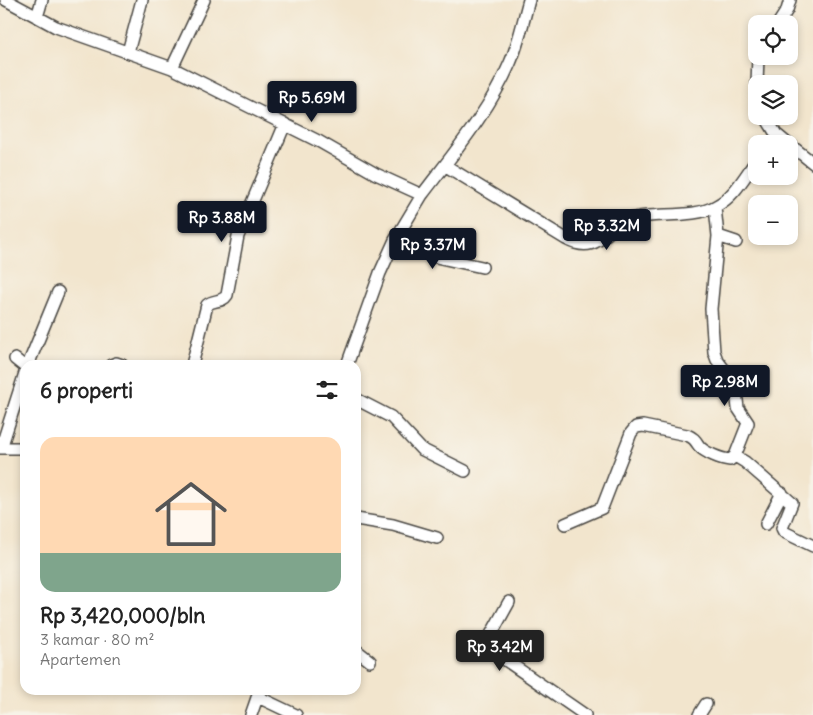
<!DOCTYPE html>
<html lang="id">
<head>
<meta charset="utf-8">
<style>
	body { margin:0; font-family:Delius,sans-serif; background:#f6f6f6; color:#222; height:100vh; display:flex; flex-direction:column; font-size:19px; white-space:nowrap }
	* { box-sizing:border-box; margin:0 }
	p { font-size:16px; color:#767676 }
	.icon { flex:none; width:28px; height:28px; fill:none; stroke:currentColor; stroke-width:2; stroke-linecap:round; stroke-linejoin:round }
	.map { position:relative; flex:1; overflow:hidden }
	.sheet { position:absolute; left:20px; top:360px; width:341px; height:335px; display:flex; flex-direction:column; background:#fff; border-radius:15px; box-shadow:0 2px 8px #0003 }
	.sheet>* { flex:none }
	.buttons { position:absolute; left:748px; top:15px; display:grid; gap:10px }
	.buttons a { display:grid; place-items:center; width:50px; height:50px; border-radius:10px; background:#fff; box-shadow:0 2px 8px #0003; font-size:25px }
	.price { position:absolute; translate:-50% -42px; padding:0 11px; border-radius:5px; background:#111827; color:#fff; font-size:16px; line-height:32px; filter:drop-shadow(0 1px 2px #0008) }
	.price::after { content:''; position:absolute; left:50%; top:30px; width:15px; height:11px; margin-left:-8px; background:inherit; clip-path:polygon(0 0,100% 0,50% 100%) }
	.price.active { background:#222; color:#fff }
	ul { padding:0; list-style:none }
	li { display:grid; align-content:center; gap:10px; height:265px; padding:0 20px }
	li+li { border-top:1px solid #e0e0e0 }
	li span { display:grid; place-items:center; height:155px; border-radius:15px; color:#555 }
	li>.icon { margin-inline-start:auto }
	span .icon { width:90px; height:90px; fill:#fffc; stroke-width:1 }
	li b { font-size:21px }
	h2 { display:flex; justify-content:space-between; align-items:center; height:60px; padding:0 20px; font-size:21px }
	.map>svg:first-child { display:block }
</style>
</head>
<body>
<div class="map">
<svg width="813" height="715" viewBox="0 0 813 715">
	<rect width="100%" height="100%" fill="#f7f3e8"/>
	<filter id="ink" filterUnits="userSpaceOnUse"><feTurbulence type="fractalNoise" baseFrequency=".02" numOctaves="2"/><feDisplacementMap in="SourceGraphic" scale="10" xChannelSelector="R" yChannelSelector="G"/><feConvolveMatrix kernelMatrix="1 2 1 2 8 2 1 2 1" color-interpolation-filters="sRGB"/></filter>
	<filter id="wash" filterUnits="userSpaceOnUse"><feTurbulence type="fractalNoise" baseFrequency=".0096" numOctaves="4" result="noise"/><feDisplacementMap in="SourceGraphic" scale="20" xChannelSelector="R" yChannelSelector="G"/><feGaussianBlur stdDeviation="1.12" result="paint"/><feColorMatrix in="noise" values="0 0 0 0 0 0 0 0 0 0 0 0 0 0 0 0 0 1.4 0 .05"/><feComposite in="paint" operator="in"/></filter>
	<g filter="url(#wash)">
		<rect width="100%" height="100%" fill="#f2e5cd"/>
	</g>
	<g filter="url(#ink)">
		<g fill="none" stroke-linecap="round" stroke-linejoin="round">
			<defs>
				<path id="minor" d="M6 0 56 27 172 68 320 142 376 174 422 195C453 154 490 110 510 63 519 43 523 21 529 0
					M37 17 42 0
					M778 24 787 10 790 0
					M128 52 142 0
					M172 68 204 0
					M757 84 758 56
					M765 116 776 134 788 144
					M789 144 813 163
					M446 166 566 239C599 257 606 226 630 219 655 212 694 219 716 206 734 197 745 176 756 161
					M715 207 718 236 711 309 714 352 717 360 735 384 738 408 748 423 735 456 745 462 792 503 782 528 784 532 813 546
					M718 236 736 242
					M395 240 436 257 482 267
					M15 359 25 367
					M28 365 58 292
					M111 365 116 363 122 365
					M192 365 207 305C214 299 222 303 227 295L238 236 285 124
					M347 365 380 273 395 240 422 195
					M356 399 391 417 421 449 465 471
					M0 448H25
					M1 448 25 373
					M356 519 393 525 437 538
					M565 524 602 508 631 433 636 427 643 426 687 435C694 438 695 440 699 446 705 453 721 459 730 460L735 456
					M766 524 782 493
					M509 602 488 640V648L585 715
					M356 650 370 661
					M258 697 296 715
					M251 715 259 692
					M699 715 706 704"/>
			</defs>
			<use href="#minor" stroke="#494743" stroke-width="14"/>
			<use href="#minor" stroke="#fff" stroke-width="11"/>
		</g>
	</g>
</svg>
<div class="buttons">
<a><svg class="icon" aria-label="locate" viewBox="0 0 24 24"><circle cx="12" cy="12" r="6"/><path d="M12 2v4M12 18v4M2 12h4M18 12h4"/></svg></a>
<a><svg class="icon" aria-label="layers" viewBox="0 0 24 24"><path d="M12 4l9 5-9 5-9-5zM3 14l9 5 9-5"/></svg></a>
<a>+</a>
<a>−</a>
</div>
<b class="price" style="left:312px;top:123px">Rp 5.69M</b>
<b class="price" style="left:222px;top:243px">Rp 3.88M</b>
<b class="price" style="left:607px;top:251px">Rp 3.32M</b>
<b class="price" style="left:433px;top:270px">Rp 3.37M</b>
<b class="price" style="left:725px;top:407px">Rp 2.98M</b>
<b class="price active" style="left:500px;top:672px">Rp 3.42M</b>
<section class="sheet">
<h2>6 properti<svg class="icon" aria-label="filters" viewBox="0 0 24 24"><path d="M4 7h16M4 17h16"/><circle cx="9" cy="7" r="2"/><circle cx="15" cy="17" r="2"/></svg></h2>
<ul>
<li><span style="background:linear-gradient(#ffd9b3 75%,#7fa58c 0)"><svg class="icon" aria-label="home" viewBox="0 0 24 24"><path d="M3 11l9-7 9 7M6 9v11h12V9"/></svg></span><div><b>Rp 3,420,000/bln</b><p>3 kamar · 80 m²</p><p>Apartemen</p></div></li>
</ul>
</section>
</div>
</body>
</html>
